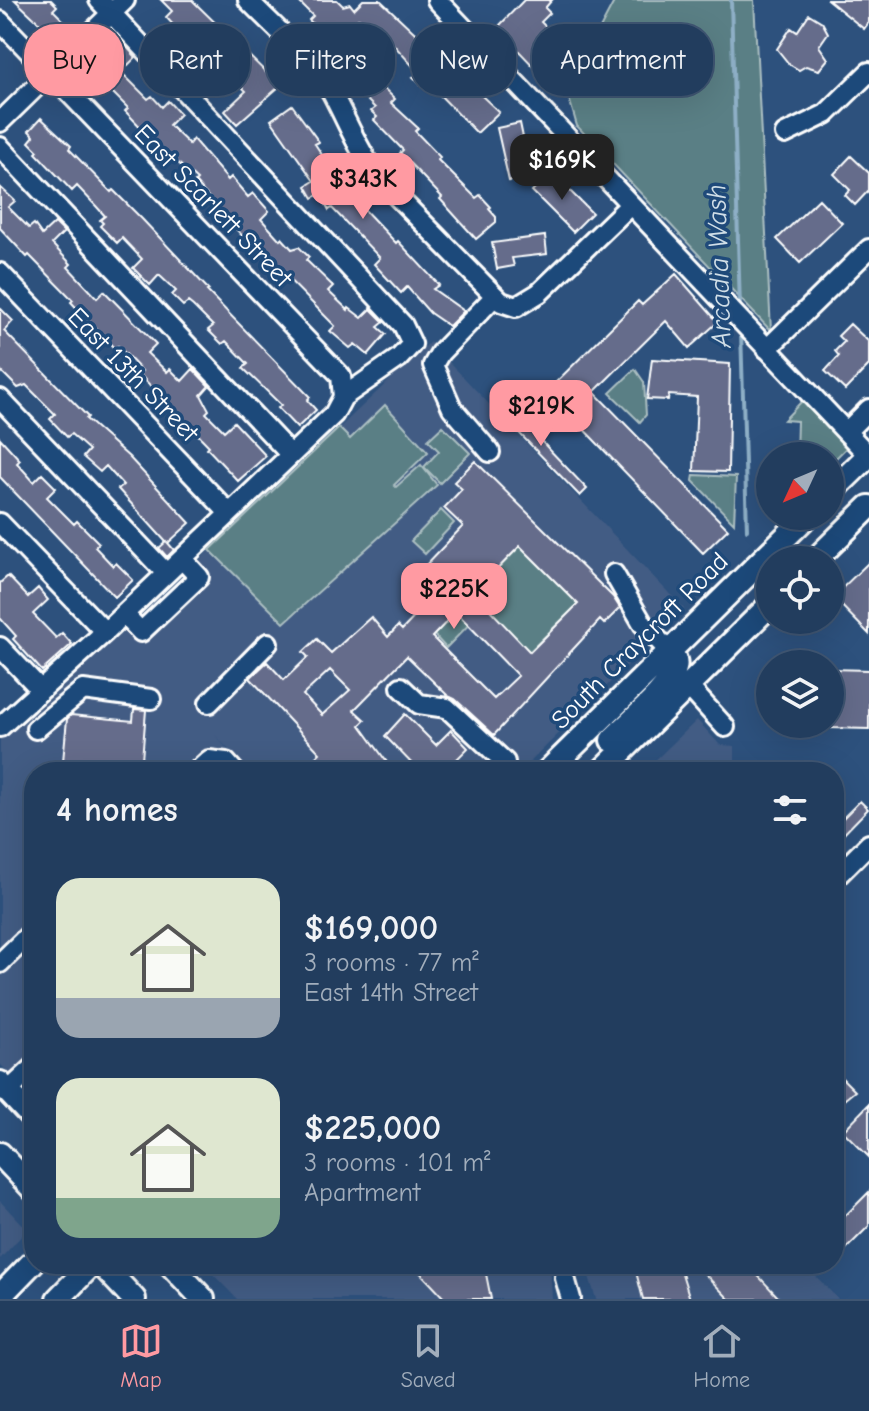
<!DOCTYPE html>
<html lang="en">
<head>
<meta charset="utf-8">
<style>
	body { margin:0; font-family:"Comic Neue",sans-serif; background:#2a4464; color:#f1f3f6; height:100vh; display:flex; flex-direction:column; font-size:30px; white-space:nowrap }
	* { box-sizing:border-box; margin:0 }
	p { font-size:26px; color:#a2aebc }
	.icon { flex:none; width:44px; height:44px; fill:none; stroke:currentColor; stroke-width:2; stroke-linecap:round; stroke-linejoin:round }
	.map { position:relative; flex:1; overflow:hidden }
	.sheet { position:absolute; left:24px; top:762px; width:820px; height:512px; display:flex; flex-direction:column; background:#223d5e; border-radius:32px; box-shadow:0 8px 32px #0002,0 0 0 2px #3f5673 }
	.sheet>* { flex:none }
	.guide { position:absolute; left:24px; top:24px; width:822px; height:72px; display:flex; gap:16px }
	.needle { width:52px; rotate:226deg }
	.fabs { position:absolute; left:756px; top:442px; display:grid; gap:16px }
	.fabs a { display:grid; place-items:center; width:88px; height:88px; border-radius:50%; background:#223d5e; box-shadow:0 8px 32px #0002,0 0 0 2px #3f5673; font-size:40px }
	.price { position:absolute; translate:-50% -68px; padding:0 18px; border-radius:16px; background:#ff9aa2; color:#111; font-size:26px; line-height:52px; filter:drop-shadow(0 2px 4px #0008) }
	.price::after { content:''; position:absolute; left:50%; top:48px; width:24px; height:18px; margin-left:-12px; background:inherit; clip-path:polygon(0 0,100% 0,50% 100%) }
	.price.current { background:#222; color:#fff }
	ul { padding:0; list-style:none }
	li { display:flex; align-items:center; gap:24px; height:200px; padding:0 32px }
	li span { display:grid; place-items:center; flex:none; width:224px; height:160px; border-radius:24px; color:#555 }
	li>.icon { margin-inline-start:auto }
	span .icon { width:96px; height:96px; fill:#fffc; stroke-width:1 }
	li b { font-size:34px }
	h2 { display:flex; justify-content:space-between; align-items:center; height:96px; padding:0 32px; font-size:34px }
	.tag { padding:0 28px; border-radius:32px; background:#223d5e; box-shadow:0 8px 32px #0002,0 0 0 2px #3f5673; font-size:28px; line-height:72px }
	.tag.current { background:#ff9aa2; color:#111 }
	.tabs { display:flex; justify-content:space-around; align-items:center; height:112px; border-top:2px solid #3f5673; background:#223d5e; font-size:22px; color:#a2aebc }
	.tabs a { display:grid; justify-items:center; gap:4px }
	.tabs .current { color:#ff9aa2 }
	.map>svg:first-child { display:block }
</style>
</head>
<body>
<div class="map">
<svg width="869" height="1299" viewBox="0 0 869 1299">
	<rect width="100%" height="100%" fill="#2d517d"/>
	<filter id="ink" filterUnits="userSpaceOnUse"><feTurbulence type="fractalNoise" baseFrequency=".0125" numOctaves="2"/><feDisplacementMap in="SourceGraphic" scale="16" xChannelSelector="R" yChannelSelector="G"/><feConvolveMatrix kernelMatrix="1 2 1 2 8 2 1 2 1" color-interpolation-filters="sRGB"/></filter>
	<g filter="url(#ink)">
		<path fill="#425c84" d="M430 342 684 609 520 772H250L214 734 248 772H34V1098L0 1064V738L111 626 120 635Z
			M697 720 720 745 735 746V772H643Z
			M0 1201 27 1230 0 1259Z
			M203 1264H550L552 1299H237Z
			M588 1264H804L838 1299H596L588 1273Z"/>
		<path fill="#5a7f85" stroke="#acbfc2" stroke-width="2" d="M615 0H754L771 331 577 126 567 91Z
			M635 369 644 382 646 415 640 422 610 393Z
			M802 401 847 447 830 464V456H796L797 421 784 420Z
			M385 405 428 452 394 485 396 487 421 465 437 485 284 623 210 550 339 428 350 439Z
			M443 426 470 453 440 483 424 467 439 451 428 440Z
			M694 475 736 477 734 523 693 481Z
			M441 510 454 523 425 554 411 541Z
			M520 546 578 604 529 652 486 607 446 648 434 635Z"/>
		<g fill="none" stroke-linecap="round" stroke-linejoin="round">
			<path stroke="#8eafc6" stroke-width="4" d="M731 0 740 309
				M741 330 747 530"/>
		</g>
		<path fill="#656c8b" stroke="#fff" stroke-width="2" fill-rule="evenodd" d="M15 0H51L57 6 53 10 64 21 51 34Z
			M161 0H192L280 86 237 124 225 111 246 91 226 72 205 91 198 83 213 69 166 17 172 11Z
			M297 0H337L343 6 350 4 354 9 363 0H380L499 112 477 133 431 86 426 89 413 77 419 73 386 36 383 40 359 18 332 44 309 20 313 16Z
			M524 0H552L545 8 550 13 541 22 577 59 562 74 570 82 559 93 497 28Z
			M828 0H869V22L864 29Z
			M809 14 822 22 828 33 819 46 828 59 819 70 806 66 799 70 789 64 777 49 791 28 797 32Z
			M122 42 136 57 121 72 148 99 152 96 162 107 168 101 180 114 169 125 189 144 193 139 228 180 231 177 248 197 253 193 269 211 261 219 280 240 282 238 292 249 299 247 309 257 306 260 333 286 328 291 348 310 349 308 362 318 371 309 384 322 378 327 386 334 368 355 355 344 350 348 330 331 335 326 248 238 245 239 195 182 197 180 153 140 125 111 128 108 91 71Z
			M368 73 395 99 391 103 418 128 415 131 440 157 438 160 476 198 480 195 491 207 489 209 496 217V222L476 239 440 199 442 197 400 153 403 150 374 120 377 117 371 111 375 108 363 96 366 94 359 87 363 84 360 81Z
			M292 105 319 142 315 144 356 207 359 204 396 243 398 241 439 285 433 289 464 311 449 326 430 313 407 287 401 293 374 264 380 258 332 208 329 210 320 194 313 198 306 186 314 181 271 120Z
			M41 118 71 146 69 149 111 192 113 190 142 219 209 290 207 291 310 397 307 400 316 410 297 428 278 408 281 405 243 368 248 364 226 341 222 344 208 330 213 326 193 306 188 302 183 306 172 295 176 291 159 275 150 285 133 268 142 259 122 238 117 243 100 226 103 223 100 220 105 216 96 206 77 186 72 191 36 153 38 151 29 142 34 136 29 131Z
			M520 123 531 176 509 181 497 128Z
			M851 156 869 173V190L855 205 845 195 850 190 834 174Z
			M551 172 592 213 573 232 532 191Z
			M0 187 15 201 8 207 29 228 34 224 42 235 55 223 64 232 52 244 71 264 68 267 97 298 104 291 156 344 147 353 167 372 170 369 182 381 193 369 209 386 201 395 209 410 206 413 224 431 234 422 266 456 238 481 207 448 209 446 139 374 142 371 118 346 114 348 71 302 73 300 29 255 27 257 0 228Z
			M819 199 842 223 800 263 777 239Z
			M545 236 547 254 512 258 514 266 497 269 492 243Z
			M676 274 718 322 689 348 666 321 594 392 728 529 703 553 570 415 564 421 541 397 638 301 642 305Z
			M0 308 13 321 4 331 88 417 86 419 129 457 190 523 168 543 174 550 167 557 159 548 166 542 118 489 123 485 106 466 100 472 83 457 89 450 71 434 67 437 50 419 55 414 26 385 18 388 0 370Z
			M850 324 869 342V365L845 390 825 371 839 356 835 351 844 342 838 336Z
			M652 359 730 364 728 472 694 471 697 397 669 395 668 400 647 399Z
			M504 402 587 489 580 496 496 409Z
			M0 438 20 460 17 463 34 482 42 474 56 488 47 497 74 524 77 521 99 543 95 547 113 566 116 563 133 580 115 597 0 477Z
			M475 461 613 597 620 608 604 624 600 620 494 735 455 699 448 696 407 656 354 710 365 720 360 725 394 772H300L320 753 250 678 267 662 284 680 308 657 303 652 317 639 331 653 371 617 388 637 398 626 402 630 444 586 424 567 463 526 444 508 462 489 454 482ZM520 546 578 604 530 652 474 593ZM456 612 518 676 494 699 432 637ZM330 670 350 690 322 715 303 695Z
			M869 562V634L833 597Z
			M8 576 28 597 38 588 48 600 33 614 56 638 62 633 72 644 42 671 13 639 16 636 0 618V583Z
			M830 669 869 670V729L830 728Z
			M134 709 146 710 141 772H62L67 719 71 715 133 721Z
			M405 714 436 745 451 730 468 748 456 760 462 767 457 772H420L385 736Z
			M860 801 868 809 834 844V827Z
			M834 1070 855 1091 834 1108Z
			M869 1104V1157L843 1131Z
			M869 1192V1226L844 1251 834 1240V1227Z
			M412 1264H478L486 1274 491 1299H445Z
			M634 1264H679L690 1299H643Z
			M695 1264H747L780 1299H729Z"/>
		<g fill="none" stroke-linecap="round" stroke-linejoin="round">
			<defs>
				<path id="minor" d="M248 0C276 29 311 58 332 93 347 121 358 150 377 176L501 302 516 307 539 293 629 206
					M437 0 869 456
					M0 21 341 376 343 397
					M0 122 125 0
					M785 134 826 114 869 72
					M0 147 291 455
					M0 273 229 513
					M767 349 869 249
					M0 399 166 573
					M847 431 869 409
					M490 452 452 408 433 365 440 353 495 296
					M0 523 105 632
					M614 574 643 624 669 651
					M124 614 141 632 199 577 182 559
					M0 647 41 690
					M688 686 725 727
					M401 687 419 704 447 708 505 762
					M209 703 268 643
					M0 727 105 632 334 414 343 397 399 358 412 344 403 325 99 0
					M36 729 83 690 151 699
					M196 772 209 760 226 762 235 772
					M834 879 869 844
					M0 963 34 930
					M8 1091 34 1067
					M566 1264 565 1278 571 1299"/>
				<path id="major" d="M830 493 869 455
					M815 560 869 507
					M612 740C628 723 670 690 675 668 677 661 674 657 669 651
					M547 772 807 516
					M601 772 770 605
					M0 1083 34 1119
					M0 1154 34 1190
					M101 1264 134 1299
					M170 1264 203 1299
					M0 1296 34 1261
					M58 1299 92 1264"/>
			</defs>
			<use href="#minor" stroke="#fff" stroke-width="24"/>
			<use href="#major" stroke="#fff" stroke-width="28"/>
			<use href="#minor" stroke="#1f4a7a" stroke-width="18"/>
			<use href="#major" stroke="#1f4a7a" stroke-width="22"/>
		</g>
	</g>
	<g text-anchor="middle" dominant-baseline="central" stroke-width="7" stroke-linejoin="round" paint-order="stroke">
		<g font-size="26" fill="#fff" stroke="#1f4a7a">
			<text transform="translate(213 206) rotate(46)">East Scarlett Street</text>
			<text transform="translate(133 375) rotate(46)">East 13th Street</text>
			<text transform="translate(640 641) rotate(-45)">South Craycroft Road</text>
		</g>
		<g font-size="28" font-style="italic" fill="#d0dee7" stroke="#1f4a7a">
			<text transform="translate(719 266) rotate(-92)">Arcadia Wash</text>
		</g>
	</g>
</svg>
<div class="fabs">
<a><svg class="needle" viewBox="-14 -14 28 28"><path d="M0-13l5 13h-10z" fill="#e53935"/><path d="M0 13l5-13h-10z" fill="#a2aebc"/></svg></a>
<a><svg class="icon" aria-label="locate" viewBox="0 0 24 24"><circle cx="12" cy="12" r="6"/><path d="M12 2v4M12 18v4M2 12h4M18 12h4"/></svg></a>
<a><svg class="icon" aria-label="layers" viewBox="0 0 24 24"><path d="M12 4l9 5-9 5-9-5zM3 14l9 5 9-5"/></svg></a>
</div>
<b class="price current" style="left:562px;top:202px">$169K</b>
<b class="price" style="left:363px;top:221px">$343K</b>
<b class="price" style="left:541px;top:448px">$219K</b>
<b class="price" style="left:454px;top:631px">$225K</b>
<div class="guide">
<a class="tag current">Buy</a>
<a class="tag">Rent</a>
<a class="tag">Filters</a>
<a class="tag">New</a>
<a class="tag">Apartment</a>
</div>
<section class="sheet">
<h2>4 homes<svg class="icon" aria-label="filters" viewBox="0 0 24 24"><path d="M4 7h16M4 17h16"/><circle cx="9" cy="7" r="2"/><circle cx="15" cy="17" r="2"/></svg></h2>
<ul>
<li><span style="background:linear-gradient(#dfe7d0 75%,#9aa5b1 0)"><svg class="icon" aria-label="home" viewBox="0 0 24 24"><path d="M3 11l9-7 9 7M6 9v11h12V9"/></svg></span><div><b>$169,000</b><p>3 rooms · 77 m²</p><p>East 14th Street</p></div></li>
<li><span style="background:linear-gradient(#dfe7d0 75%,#7fa58c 0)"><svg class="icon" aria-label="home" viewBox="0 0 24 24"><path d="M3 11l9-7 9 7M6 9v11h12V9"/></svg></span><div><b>$225,000</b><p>3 rooms · 101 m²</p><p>Apartment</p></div></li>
</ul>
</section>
</div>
<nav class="tabs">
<a class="current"><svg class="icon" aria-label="map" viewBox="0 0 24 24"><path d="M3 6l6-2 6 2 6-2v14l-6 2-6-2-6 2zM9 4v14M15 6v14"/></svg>Map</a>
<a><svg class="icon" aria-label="saved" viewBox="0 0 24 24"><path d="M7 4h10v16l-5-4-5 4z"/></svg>Saved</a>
<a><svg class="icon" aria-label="home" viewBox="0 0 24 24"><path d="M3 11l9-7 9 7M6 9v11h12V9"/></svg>Home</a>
</nav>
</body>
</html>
